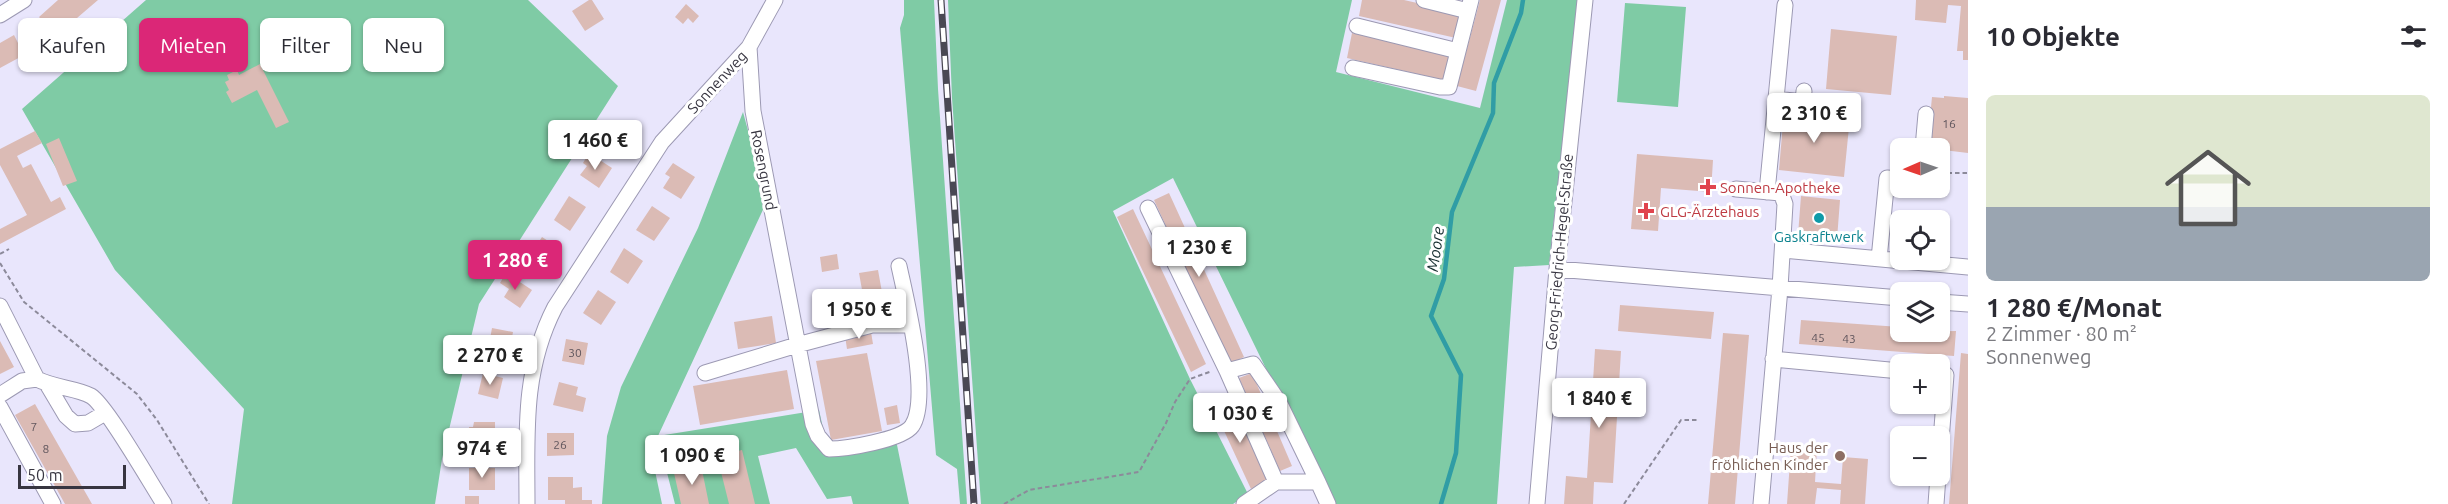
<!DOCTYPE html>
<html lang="de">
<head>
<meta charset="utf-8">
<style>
	body { margin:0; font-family:Ubuntu,sans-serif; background:#f7f7f7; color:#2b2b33; height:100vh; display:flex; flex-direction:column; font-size:22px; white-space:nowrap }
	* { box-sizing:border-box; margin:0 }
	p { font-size:20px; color:#7c7c81 }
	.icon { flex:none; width:33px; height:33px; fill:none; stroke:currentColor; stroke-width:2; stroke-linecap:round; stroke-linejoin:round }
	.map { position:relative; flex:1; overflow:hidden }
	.side { display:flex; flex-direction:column; background:#fff; width:480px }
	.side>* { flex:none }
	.hud { position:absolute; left:18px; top:18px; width:570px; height:54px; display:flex; gap:12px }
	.needle { width:39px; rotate:268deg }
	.tools { position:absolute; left:1890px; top:138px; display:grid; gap:12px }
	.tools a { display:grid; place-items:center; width:60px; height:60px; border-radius:9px; background:#fff; box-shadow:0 2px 4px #0004; font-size:30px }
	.scale { position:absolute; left:18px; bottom:15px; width:108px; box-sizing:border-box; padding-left:6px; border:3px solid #373540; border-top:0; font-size:16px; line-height:21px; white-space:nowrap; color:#373540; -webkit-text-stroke:4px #fff; paint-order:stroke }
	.price { position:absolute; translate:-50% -51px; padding:0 14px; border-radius:6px; background:#fff; color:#222; font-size:20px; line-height:39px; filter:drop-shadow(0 2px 3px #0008) }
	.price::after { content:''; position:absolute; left:50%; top:36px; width:18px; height:14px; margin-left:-9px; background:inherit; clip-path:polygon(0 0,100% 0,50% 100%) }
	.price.current { background:#db2777; color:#fff }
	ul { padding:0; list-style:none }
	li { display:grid; align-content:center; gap:12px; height:318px; padding:0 18px }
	li span { display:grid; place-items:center; height:186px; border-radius:9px; color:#555 }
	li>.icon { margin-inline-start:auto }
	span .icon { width:108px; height:108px; fill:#fffc; stroke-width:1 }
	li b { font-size:26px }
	h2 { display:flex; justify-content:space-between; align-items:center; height:72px; padding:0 18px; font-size:26px }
	.pill { padding:0 21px; border-radius:9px; background:#fff; box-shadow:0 2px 4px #0004; font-size:21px; line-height:54px }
	.pill.current { background:#db2777; color:#fff }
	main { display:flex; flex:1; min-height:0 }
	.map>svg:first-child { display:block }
</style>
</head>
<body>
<main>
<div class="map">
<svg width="1968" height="504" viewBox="0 0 1968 504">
	<rect width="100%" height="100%" fill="#e9e6fc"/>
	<path fill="#7fcba5" d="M146 0H528L618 86 479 304 442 459 435 504H232L244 409 115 270 22 109Z
		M904 0H934L938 89 967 504H960L957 469 936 455 900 28 904 15Z
		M948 0H1352L1336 72 1480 108 1507 0H1578L1549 265 1514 267 1497 504H1332L1173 178 1113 211 1190 379 1248 494 1233 504H981L952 98Z
		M1625 3 1686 7 1678 107 1617 102Z
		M743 112 767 201 658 436 819 410 827 446 895 435 909 504H853L851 496 827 499 796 448 758 456 770 504H675L663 457 651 452 662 504H602L607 436 621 387 698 228Z"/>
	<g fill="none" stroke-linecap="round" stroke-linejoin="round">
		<path stroke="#309da5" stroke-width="4.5" d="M1441 504 1456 453 1461 375 1431 316 1444 279 1452 212 1493 113 1494 83 1521 13 1523 0"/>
	</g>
	<path fill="#dbbbb5" d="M58 0H98L56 36 39 17Z
		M589 0H592L604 19 585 31 572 11Z
		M1362 0H1404L1461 13 1456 38 1359 16Z
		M1480 0H1501L1476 91 1457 86Z
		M1916 0H1968V60H1963V51H1957L1961 6 1948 5 1946 23 1915 20Z
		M686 4 699 16 693 23 688 18 683 24 675 17Z
		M1831 29 1897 36 1891 95 1826 89Z
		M1352 33 1449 55 1444 80 1347 58Z
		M14 35 24 55 0 68V43Z
		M260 64 289 122 276 128 257 90 232 103 226 92 229 90 225 82 229 80 227 75 237 70 239 75Z
		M1944 96 1968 98V153L1927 148 1932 97 1944 98Z
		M1784 111 1850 117 1844 177 1779 170Z
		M35 131 42 143 17 156 23 168 31 164 51 202 60 197 66 209 0 244V229L27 215 0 165V149Z
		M59 138 77 181 63 186 46 144Z
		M589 153 612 168 599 188 580 175 587 166 583 163Z
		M1637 154 1713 160 1711 192 1661 188 1658 231 1631 229Z
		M673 163 695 177 681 199 663 188 670 177 665 174Z
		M1169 193 1244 357 1229 364 1154 200Z
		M569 196 586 207 570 231 554 220Z
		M1801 196 1840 200 1837 239 1798 235Z
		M652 206 670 218 654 241 636 230Z
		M1133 209 1206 364 1191 372 1117 217Z
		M542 237 559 248 543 271 527 260Z
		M624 248 643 261 628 284 610 272Z
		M837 254 839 269 822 272 820 257Z
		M878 270 885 309 866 312 859 273Z
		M506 273 532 290 520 308 504 297 509 289 500 283Z
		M598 290 616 302 601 325 583 313Z
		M1620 305 1714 312 1711 339 1618 331Z
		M772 316 776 343 738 349 734 322Z
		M1801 320 1900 327V332L1956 331 1954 356 1799 344Z
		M492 328 513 332 509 354 488 350Z
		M871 332 873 344 847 349 845 336Z
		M1723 333 1749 335 1735 504H1708Z
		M566 339 588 343 584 365 562 361Z
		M0 341 14 367 0 374Z
		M1595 349 1621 351 1613 483 1594 482 1593 504H1564L1566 476 1587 478Z
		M867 353 882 431 831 440 816 361Z
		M1961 353 1968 354V504H1949Z
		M787 370 794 409 700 425 693 386Z
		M483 373 503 378 498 399 478 394Z
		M1252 373 1292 466 1280 471 1239 378Z
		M559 382 578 387 576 395 586 398 583 412 553 405Z
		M1230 399 1268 481 1251 489 1213 407Z
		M35 404 92 504H65L15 415Z
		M897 405 900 423 887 425 884 408Z
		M474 422H495V432H500V443L469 444V427H473Z
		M547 433H574V455L547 456Z
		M1791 447 1817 448 1815 482 1841 484 1843 457 1868 459 1865 504H1840L1841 490 1817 488 1815 504H1787Z
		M742 450 755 504H729L717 456Z
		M701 465 709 504H681L674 473Z
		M469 468H495V490H469Z
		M548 477H573V488L582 487V500H592V504H565V500H548Z
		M465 496H479V504H465Z"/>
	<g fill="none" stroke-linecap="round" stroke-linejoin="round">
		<defs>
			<path id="minor" d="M775 0 749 47 753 111 813 424 818 436 829 449C846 449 902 440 912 426 931 398 906 299 899 266
				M1424 0 1468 11
				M0 15 24 0
				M1357 26 1458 51
				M1353 68 1440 87H1449L1471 0
				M1776 99 1803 102 1804 91
				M1923 148 1926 114
				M1736 189 1781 193 1785 204 1780 288 1761 504
				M1767 192 1785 5
				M1148 208 1227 371 1276 482
				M1783 250 1968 267
				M1879 259 1887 178 1900 179
				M1557 269 1900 298
				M1940 302 1968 304
				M0 306 37 379
				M1773 359 1900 371
				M1227 371 1253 364 1279 402 1318 482
				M705 373 797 345 872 325H911
				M1940 374 1946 375 1940 454
				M37 379C54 388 77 388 91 396 106 405 151 484 164 504
				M47 384 66 416 75 424 88 423 105 413
				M0 395 22 381 37 379
				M0 407 53 504
				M527 504C527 435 522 371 555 307L662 142 749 47
				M1244 504 1276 482H1318L1328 504
				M1537 504 1557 269 1585 0
				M1936 504 1938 476"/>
		</defs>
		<use href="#minor" stroke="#9c99b3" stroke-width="17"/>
		<path stroke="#8c8a9a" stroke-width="2" stroke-dasharray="4.5 3" stroke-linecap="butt" d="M1940 173H1968
			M0 254 9 249
			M0 263 24 302 137 394 157 420 209 504
			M1004 504 1029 490 1139 472 1166 423 1175 402 1190 379 1212 371
			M1624 504 1681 420H1699"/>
		<use href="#minor" stroke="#fff" stroke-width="15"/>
		<defs>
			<path id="rail" d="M941 0 974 504"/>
		</defs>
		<use href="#rail" stroke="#4a4854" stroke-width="7"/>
		<use href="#rail" stroke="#fff" stroke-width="4.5" stroke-dasharray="14" stroke-linecap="butt"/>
	</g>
	<g fill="#e0444e" stroke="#fff" stroke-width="2">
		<path d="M1705 178h6v6h6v6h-6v6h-6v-6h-6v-6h6z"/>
		<path d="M1643 202h6v6h6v6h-6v6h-6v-6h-6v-6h6z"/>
	</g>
	<circle fill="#0f9aa8" stroke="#fff" stroke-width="2" cx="1819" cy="218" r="6"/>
	<circle fill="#8d6e63" stroke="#fff" stroke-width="2" cx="1840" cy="456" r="6"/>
	<g text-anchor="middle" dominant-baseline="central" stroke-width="6" stroke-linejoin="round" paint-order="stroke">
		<g font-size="12" fill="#60565d">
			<text x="1949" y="123">16</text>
			<text x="1818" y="337">45</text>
			<text x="1849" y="338">43</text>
			<text x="575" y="352">30</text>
			<text x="34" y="426">7</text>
			<text x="560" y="444">26</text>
			<text x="46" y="448">8</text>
		</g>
		<g font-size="15" fill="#373540" stroke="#fff">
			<text transform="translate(717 82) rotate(-47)">Sonnenweg</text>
			<text transform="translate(764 170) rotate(79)">Rosengrund</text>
			<text transform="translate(1559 252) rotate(-85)">Georg-Friedrich-Hegel-Straße</text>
		</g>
		<g font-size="15" fill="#be3a42" stroke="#fff" text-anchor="start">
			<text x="1720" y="187">Sonnen-Apotheke</text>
			<text x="1660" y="211">GLG-Ärztehaus</text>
		</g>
		<g font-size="15" fill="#0d838f" stroke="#fff">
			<text x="1819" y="236">Gaskraftwerk</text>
		</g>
		<g font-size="15" fill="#785e54" stroke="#fff" text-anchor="end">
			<text x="1828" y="447">Haus der<tspan x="1828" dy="17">fröhlichen Kinder</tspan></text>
		</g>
		<g font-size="16" font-style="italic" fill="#172e30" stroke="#fff">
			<text transform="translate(1435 249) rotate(-82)">Moore</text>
		</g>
	</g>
</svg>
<div class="tools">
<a><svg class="needle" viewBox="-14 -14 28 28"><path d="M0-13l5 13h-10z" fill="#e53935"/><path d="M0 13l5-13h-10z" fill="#7c7c81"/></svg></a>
<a><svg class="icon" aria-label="locate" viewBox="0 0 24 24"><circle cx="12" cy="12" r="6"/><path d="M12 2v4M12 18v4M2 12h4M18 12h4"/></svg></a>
<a><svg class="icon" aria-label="layers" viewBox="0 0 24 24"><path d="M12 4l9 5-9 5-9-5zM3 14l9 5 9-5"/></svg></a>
<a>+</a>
<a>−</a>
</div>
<div class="scale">50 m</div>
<b class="price" style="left:1814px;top:144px">2 310 €</b>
<b class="price" style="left:595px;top:171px">1 460 €</b>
<b class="price" style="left:1199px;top:278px">1 230 €</b>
<b class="price current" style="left:515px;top:291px">1 280 €</b>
<b class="price" style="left:859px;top:340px">1 950 €</b>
<b class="price" style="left:490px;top:386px">2 270 €</b>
<b class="price" style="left:1599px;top:429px">1 840 €</b>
<b class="price" style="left:1240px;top:444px">1 030 €</b>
<b class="price" style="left:482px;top:479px">974 €</b>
<b class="price" style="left:692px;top:486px">1 090 €</b>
<div class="hud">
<a class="pill">Kaufen</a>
<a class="pill current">Mieten</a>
<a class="pill">Filter</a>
<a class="pill">Neu</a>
</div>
</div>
<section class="side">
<h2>10 Objekte<svg class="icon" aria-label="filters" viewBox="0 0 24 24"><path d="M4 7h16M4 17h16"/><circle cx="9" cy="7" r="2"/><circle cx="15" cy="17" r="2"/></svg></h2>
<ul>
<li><span style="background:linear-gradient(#dfe7d0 60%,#9aa5b1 0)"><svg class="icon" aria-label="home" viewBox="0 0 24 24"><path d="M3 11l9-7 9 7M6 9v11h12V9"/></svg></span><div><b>1 280 €/Monat</b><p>2 Zimmer · 80 m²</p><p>Sonnenweg</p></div></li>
</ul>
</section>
</main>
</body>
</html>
